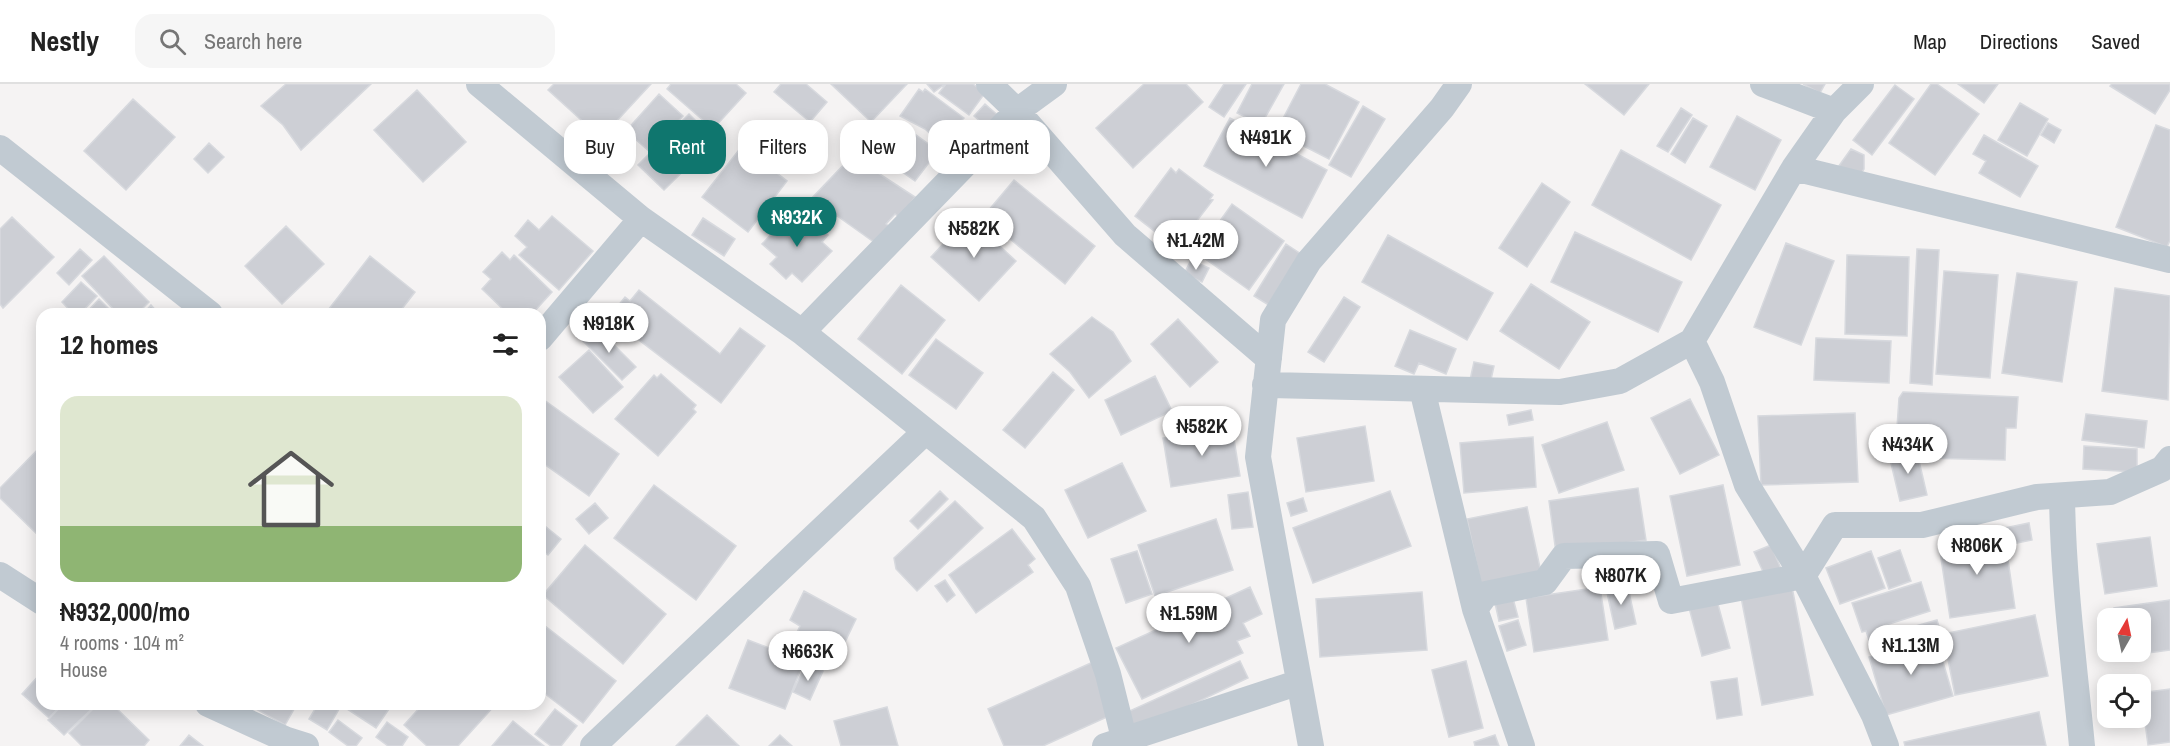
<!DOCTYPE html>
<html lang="en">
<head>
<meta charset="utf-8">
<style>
	body { margin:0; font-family:"Archivo Narrow",sans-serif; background:#f6f6f6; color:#222; height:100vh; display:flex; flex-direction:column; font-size:22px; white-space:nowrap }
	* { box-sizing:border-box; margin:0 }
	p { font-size:20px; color:#767676 }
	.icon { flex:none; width:33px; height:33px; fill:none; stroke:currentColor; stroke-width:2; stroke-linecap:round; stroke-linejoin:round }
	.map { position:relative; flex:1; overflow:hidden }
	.details { position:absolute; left:36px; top:224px; width:510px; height:402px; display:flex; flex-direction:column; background:#fff; border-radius:18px; box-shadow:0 3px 15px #0003 }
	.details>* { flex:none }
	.banner { position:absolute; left:564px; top:36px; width:570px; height:54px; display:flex; gap:12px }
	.needle { width:39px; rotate:9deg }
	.buttons { position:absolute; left:2097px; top:524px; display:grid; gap:12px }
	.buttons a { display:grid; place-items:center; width:54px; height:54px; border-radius:12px; background:#fff; box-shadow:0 3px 15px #0003; font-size:30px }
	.price { position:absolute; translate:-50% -51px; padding:0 14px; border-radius:21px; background:#fff; color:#222; font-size:20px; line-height:39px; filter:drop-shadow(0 2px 3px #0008) }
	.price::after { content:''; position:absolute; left:50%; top:36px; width:18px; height:14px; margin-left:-9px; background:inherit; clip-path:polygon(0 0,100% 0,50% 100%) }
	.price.active { background:#0f766e; color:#fff }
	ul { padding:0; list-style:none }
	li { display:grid; align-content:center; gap:12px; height:318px; padding:0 24px }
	li span { display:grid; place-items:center; height:186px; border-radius:18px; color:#555 }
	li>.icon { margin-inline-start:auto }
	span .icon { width:108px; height:108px; fill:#fffc; stroke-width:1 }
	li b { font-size:26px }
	h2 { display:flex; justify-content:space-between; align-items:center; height:72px; padding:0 24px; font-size:26px }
	.tag { padding:0 21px; border-radius:18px; background:#fff; box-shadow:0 3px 15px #0003; font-size:21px; line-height:54px }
	.tag.active { background:#0f766e; color:#fff }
	header { display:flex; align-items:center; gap:36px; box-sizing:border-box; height:84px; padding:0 30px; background:#fff; border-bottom:2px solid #e0e0e0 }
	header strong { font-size:28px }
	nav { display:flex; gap:33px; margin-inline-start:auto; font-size:21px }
	.search { width:420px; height:54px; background:#f6f6f6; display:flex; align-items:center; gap:15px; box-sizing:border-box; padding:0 21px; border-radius:18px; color:#767676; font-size:22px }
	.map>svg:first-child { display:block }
</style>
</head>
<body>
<header>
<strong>Nestly</strong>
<div class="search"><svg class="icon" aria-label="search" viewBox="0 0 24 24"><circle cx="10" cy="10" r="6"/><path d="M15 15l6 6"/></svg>Search here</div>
<nav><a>Map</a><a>Directions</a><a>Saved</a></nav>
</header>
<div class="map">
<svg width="2170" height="662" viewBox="0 0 2170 662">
	<rect width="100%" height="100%" fill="#f5f3f3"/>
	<path fill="#cdcfd5" stroke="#d7d9de" stroke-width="1.5" d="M286 0H371L301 66 283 41 261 22Z
		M554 0H651L601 54 548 6Z
		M671 0H736L746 9 713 45 667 5Z
		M781 0H806L827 18 810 38 774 8Z
		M831 0H907L871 38Z
		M927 0H945L934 8Z
		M946 0H973L985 9 969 31 939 9Z
		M1144 0H1186L1203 18 1133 84 1096 44Z
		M1224 0H1246L1224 33 1209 23Z
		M1252 0H1284L1261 41 1237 29Z
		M1301 0H1325L1359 18 1329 75 1276 48Z
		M1585 0H1649L1624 31Z
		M1803 0H1825L1820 9Z
		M1931 0H1937L1979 30 1935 91 1889 59Z
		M1958 0H1998L1984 19Z
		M2112 0H2170V6L2155 30 2110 2Z
		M1895 1 1914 15 1872 71 1853 56Z
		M919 5 923 8 925 5 964 34 962 36 967 39 948 66 925 45 900 32Z
		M417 6 466 58 423 98 374 46Z
		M659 10 683 32 650 68 626 47Z
		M133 15 175 53 126 106 84 67Z
		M2020 19 2048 35 2027 72 1998 56Z
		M985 20 1001 34 990 46 974 32Z
		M1363 22 1385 35 1351 93 1329 81Z
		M1681 24 1692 31 1668 68 1657 62Z
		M689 30 715 56 664 106 638 81Z
		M1737 32 1781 56 1755 106 1710 83Z
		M1230 34 1327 86 1302 134 1204 82Z
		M1693 34 1707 42 1685 79 1671 70Z
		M897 37 938 67 915 97 874 68Z
		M2048 39 2061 46 2054 59 2041 51Z
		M2156 41 2170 46V156L2167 163 2116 143Z
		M1984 51 2038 82 2020 113 1979 89 1986 77 1973 70Z
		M209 59 224 73 208 89 194 75Z
		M742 62 787 97 748 148 702 113Z
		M1851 65 1864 71V85L1856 97 1836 86Z
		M1621 66 1721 121 1691 176 1592 121Z
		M852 72 915 113 900 134 895 130 886 140 891 144 878 161 833 129 830 133 810 116Z
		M1171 84 1176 89 1179 85 1213 111 1210 115 1213 116 1176 164 1135 132Z
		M1014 96 1095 162 1065 200 983 133Z
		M1542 99 1570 118 1527 183 1499 164Z
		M1232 120 1284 157 1249 206 1197 169Z
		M791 129 807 143 813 137 828 151 822 158 832 167 802 198 792 189 786 195 770 180 777 173 762 160Z
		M552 132 593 167 559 206 519 171 527 163 515 152 528 136 539 146Z
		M12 133 54 173 3 224 0 220V145Z
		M968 133 1016 177 979 217 931 173Z
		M703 134 735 155 724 172 692 151Z
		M286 142 324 180 282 220 245 182Z
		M1575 148 1682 198 1658 248 1551 198Z
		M1388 151 1493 209 1467 256 1362 198Z
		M1786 159 1834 177 1801 261 1754 243Z
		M1286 160 1304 172 1272 223 1254 212Z
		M80 165 92 176 69 201 57 189Z
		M1917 165 1939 166 1932 301 1910 299Z
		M502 168 510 176 514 171 552 208 532 230H508L482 205 491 195 483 188Z
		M1847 171 1909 173 1907 252 1845 250Z
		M104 172 149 218 137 230H118L82 192Z
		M370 172 415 208 398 230H325Z
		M1191 176 1209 184 1202 198 1184 190Z
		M1944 187 1998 191 1990 294 1936 290Z
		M2017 189 2077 198 2062 298 2002 289Z
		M81 198 97 212 80 230H73L62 218Z
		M1531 200 1590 238 1559 285 1500 247Z
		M901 201 945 236 902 290 858 255Z
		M2115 204 2170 212 2168 316 2102 307Z
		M639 206 720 270 740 244 765 262 721 319 609 233 625 213 630 217Z
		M1344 213 1360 223 1324 278 1308 268Z
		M99 215 110 226 106 230H85Z
		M151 221 159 230H143Z
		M1092 233 1113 248 1131 277 1089 314 1070 288 1050 270Z
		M1178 235 1218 278 1190 303 1151 260Z
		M596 243 636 283 622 296 582 256Z
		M1410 246 1456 265 1446 290 1419 279 1414 290 1395 282Z
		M1816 254 1891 257 1889 299 1814 296Z
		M936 255 983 289 956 325 909 291Z
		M589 266 623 303 593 329 559 293Z
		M1474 278 1494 282 1490 300 1470 296Z
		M1053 288 1074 306 1025 364 1003 346Z
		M661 290 696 321 693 325 696 328 658 372 615 335 654 291 657 294Z
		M1155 292 1172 327 1121 351 1105 316Z
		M1903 308 2018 313 2016 344H2006L2005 376 1923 374 1924 361 1896 358 1899 314Z
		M540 313 619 370 589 412 540 377Z
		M1690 315 1719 371 1680 390 1651 334Z
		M1531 326 1533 336 1509 341 1507 331Z
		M1855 329 1858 398 1761 401 1758 332Z
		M2086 330 2147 337 2144 364 2082 356Z
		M1607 338 1624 386 1559 409 1542 361Z
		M1365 342 1374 397 1306 408 1297 354Z
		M1232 343 1240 392 1171 403 1163 354Z
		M1533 353 1536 403 1464 409 1460 359Z
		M42 361V455L0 414V404Z
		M2084 362 2137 365V388L2083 385Z
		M1916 364 1927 411 1900 417 1889 371Z
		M1122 379 1146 427 1088 454 1065 406Z
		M654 401 736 462 696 516 614 454Z
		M1723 401 1740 481 1687 492 1670 412Z
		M1638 404 1646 456 1556 469 1549 417Z
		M940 407 948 415 918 445 910 437Z
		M1390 407 1411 462 1313 499 1293 444Z
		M1248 408 1253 443 1232 445 1228 411Z
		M1303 414 1307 427 1291 432 1287 419Z
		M955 417 983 444 917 507 896 485 894 474Z
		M595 419 608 434 589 450 576 435Z
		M1527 423 1542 493 1482 505 1467 435Z
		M1216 435 1233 486 1155 512 1138 461Z
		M540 438 561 455 548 471 540 465Z
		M2029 439 2032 456 2007 461 2004 444Z
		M1012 445 1035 475 1028 481 1033 488 976 529 949 491Z
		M2004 448 2015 524 1950 534 1939 461Z
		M2150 453 2157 502 2105 510 2097 460Z
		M585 461 666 530 623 580 543 511Z
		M1771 461 1781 485 1765 492 1754 468Z
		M1900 466 1911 497 1889 505 1878 474Z
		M1137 467 1152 510 1126 519 1111 475Z
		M1871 467 1885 504 1840 520 1826 484Z
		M945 496 955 511 947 518 935 502Z
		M1921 498 1930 527 1886 541 1888 549 1869 556 1866 547 1862 548 1852 519Z
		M1627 499 1636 540 1615 545 1606 504Z
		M1250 503 1262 530 1243 539 1250 552 1237 557 1243 569 1142 615 1116 564Z
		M1600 503 1608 556 1534 568 1526 514Z
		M1792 503 1813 611 1762 621 1741 513Z
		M804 507 856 535 835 579 792 559 800 542 790 536Z
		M1511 507 1518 533 1499 537 1493 510Z
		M1422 508 1427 566 1320 573 1316 515Z
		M1716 513 1730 564 1702 572 1688 520Z
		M2170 516V566L2119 573V567H2140V534H2115L2114 524Z
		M2035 531 2048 592 1955 611 1943 550Z
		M1518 536 1526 561 1507 567 1499 542Z
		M1937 536 1941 549 1895 562 1891 549Z
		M540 538 616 597 583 639 540 606Z
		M1936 554 1953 612 1886 631 1869 573Z
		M748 556 804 577 785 625 729 604Z
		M1240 577 1248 594 1134 648 1125 629Z
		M1466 577 1483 644 1449 653 1432 586Z
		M1093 578 1116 629 1043 662H1004L988 625Z
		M806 579 823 587 810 616 793 608Z
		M42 588V620H62L49 634 22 610Z
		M1737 594 1742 631 1717 635 1711 598Z
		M2170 605V658L2148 661 2141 609Z
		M63 620H97L64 651 48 636Z
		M98 620H112L149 656 144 662H82L69 649Z
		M247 620H297L285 641Z
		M318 620H342L327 646 309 635Z
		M350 620H381L389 625 376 644 347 625Z
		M423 620H496L458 662H427L404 641Z
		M887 623 898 662H841L834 637Z
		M555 625 577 642 561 662H551L535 650Z
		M2039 628 2046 662H1905L1904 658Z
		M707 631 739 662H676Z
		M338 636 362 654 356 662H348L329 648Z
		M513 637 544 662H492Z
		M387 638 408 653 402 662H388L376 653Z
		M189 651 203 662H180Z
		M780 651 792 662H769Z
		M1495 651 1499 662H1475L1474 658Z"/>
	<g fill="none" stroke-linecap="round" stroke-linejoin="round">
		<path stroke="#c1cad2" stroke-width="26" d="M479 0 641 135 802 248 1034 434 1078 502 1108 590 1126 662
			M989 0 1017 27 1125 151 1269 275
			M1763 0 1834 27
			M0 64 210 230
			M1794 84 2170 176
			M802 248 1017 27 1054 0
			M540 254 641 135
			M1692 257 1712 298 1747 401 1803 492 1874 631 1886 662
			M1265 301 1560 308 1620 297 1692 257 1794 84 1834 27 1861 0
			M1422 305 1475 525 1522 662
			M2062 412C2063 495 2074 579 2082 662
			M0 491 42 518
			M1475 525 1486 510 1545 498 1564 472 1657 470 1671 517 1803 492 1835 441H1922L2037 413 2110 408 2162 385 2170 375
			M208 620 287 656 306 662
			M593 662 925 348
			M1105 662 1297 599
			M1311 662 1258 373 1273 236 1309 177 1442 24 1459 0"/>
	</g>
</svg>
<div class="buttons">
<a><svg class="needle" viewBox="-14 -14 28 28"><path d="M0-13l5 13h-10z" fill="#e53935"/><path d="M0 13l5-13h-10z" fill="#767676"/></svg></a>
<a><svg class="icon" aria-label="locate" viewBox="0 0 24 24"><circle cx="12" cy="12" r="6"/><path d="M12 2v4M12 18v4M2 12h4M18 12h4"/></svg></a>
</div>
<b class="price" style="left:1266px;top:84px">₦491K</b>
<b class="price active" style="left:797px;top:164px">₦932K</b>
<b class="price" style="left:974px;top:175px">₦582K</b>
<b class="price" style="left:1196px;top:187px">₦1.42M</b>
<b class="price" style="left:609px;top:270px">₦918K</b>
<b class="price" style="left:1202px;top:373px">₦582K</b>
<b class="price" style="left:1908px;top:391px">₦434K</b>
<b class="price" style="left:1977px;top:492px">₦806K</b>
<b class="price" style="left:1621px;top:522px">₦807K</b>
<b class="price" style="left:1189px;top:560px">₦1.59M</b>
<b class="price" style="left:1911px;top:592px">₦1.13M</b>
<b class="price" style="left:808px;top:598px">₦663K</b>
<div class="banner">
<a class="tag">Buy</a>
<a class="tag active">Rent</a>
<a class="tag">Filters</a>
<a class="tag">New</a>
<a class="tag">Apartment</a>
</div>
<section class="details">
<h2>12 homes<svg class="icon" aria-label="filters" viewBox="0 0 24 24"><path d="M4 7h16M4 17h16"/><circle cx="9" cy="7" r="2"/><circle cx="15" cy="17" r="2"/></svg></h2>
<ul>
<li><span style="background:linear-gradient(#dfe7d0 70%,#8fb573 0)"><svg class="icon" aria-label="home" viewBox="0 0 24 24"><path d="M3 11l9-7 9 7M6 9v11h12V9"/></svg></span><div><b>₦932,000/mo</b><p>4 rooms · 104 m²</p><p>House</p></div></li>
</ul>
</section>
</div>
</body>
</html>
